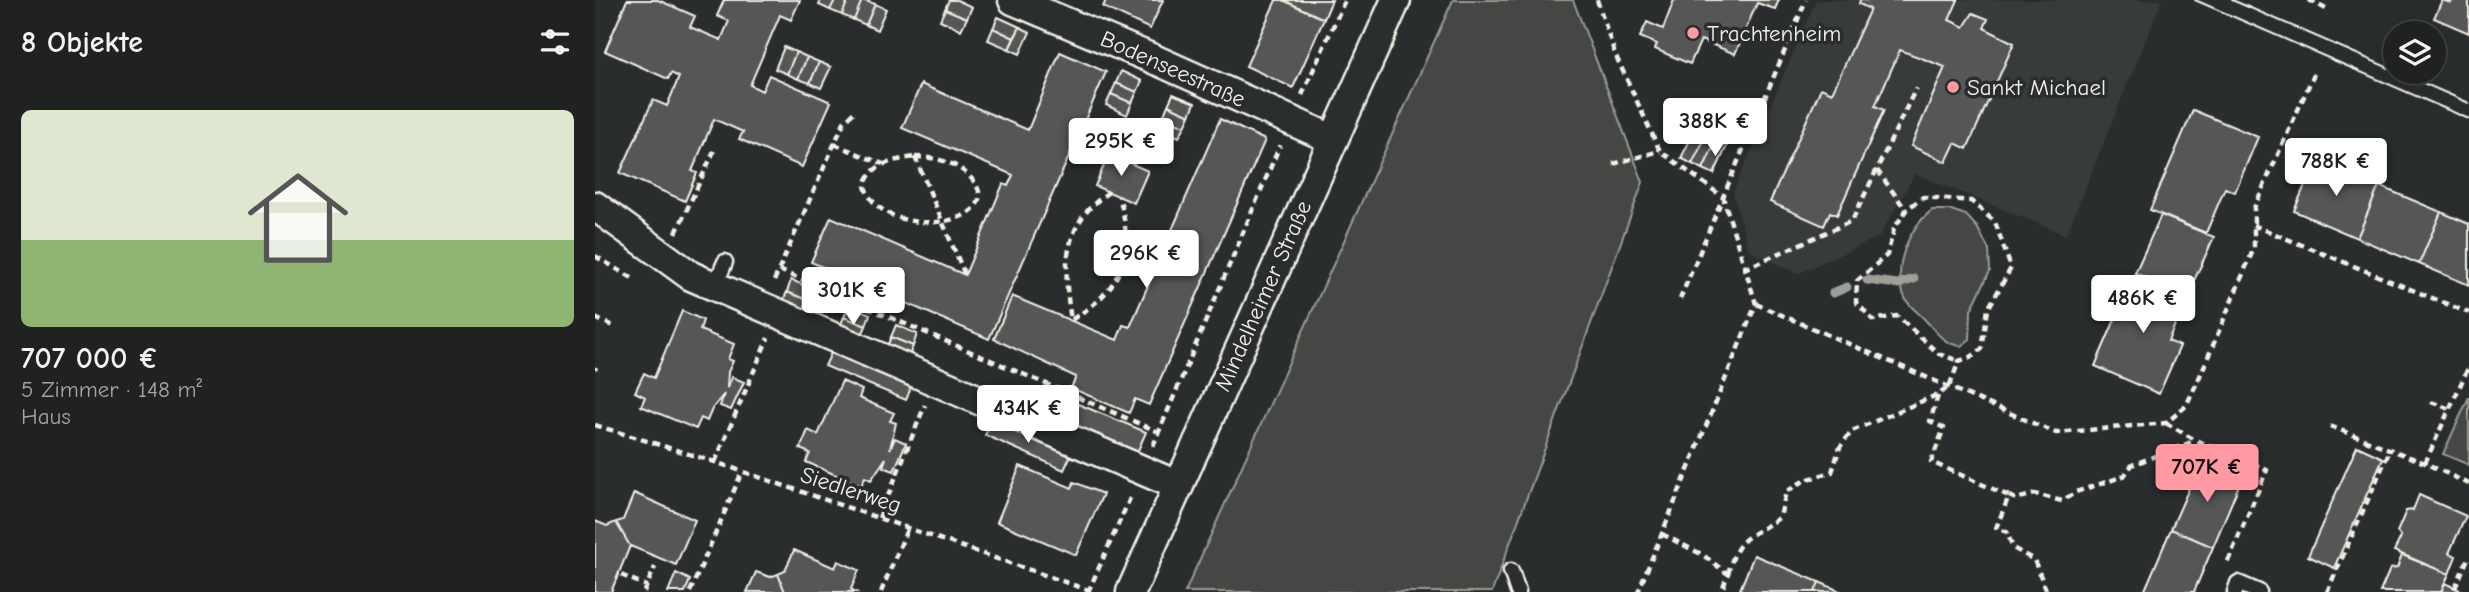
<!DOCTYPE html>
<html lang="de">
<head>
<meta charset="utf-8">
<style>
	body { margin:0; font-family:"Comic Neue",sans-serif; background:#2d2f2f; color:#f1f3f6; height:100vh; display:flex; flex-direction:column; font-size:26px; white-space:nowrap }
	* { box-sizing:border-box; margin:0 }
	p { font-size:23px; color:#a2a4a5 }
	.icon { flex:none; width:38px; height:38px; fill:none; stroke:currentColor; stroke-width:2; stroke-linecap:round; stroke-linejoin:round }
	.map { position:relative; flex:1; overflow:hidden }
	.panel { display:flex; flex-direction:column; background:#202222; width:595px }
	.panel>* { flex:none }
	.tools { position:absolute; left:1788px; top:21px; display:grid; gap:14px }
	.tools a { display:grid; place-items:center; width:63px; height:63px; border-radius:50%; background:#202222; box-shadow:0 7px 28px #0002,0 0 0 2px #3d3f40; font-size:35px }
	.price { position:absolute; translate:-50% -60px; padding:0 16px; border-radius:7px; background:#fff; color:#222; font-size:23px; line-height:46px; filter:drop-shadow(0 2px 4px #0008) }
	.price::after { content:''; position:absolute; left:50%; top:42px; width:21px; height:16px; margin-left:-10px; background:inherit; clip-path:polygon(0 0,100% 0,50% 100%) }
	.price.selected { background:#ff9aa2; color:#111 }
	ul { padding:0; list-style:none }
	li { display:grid; align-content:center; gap:14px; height:371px; padding:0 21px }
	li span { display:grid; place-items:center; height:217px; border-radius:10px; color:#555 }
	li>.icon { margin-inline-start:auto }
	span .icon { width:126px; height:126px; fill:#fffc; stroke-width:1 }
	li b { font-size:30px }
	h2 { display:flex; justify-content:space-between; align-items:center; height:84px; padding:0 21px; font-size:30px }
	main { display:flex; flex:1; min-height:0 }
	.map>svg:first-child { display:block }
</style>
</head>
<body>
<main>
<section class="panel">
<h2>8 Objekte<svg class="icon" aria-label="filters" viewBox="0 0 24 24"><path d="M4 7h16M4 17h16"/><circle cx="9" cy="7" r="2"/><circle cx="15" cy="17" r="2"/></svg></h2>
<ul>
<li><span style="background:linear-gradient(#dfe7d0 60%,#8fb573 0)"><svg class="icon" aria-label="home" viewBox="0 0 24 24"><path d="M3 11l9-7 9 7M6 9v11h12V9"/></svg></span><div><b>707 000 €</b><p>5 Zimmer · 148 m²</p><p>Haus</p></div></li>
</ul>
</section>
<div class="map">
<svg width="1874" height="592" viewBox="0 0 1874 592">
	<rect width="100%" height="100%" fill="#2a2d2e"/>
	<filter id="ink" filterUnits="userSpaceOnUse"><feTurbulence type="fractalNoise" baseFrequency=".0143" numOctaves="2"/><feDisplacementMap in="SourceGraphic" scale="14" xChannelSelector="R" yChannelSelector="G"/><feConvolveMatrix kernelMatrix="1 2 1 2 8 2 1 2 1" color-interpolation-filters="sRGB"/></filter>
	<g filter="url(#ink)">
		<path fill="#373a3a" d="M1221 0H1567L1471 235 1320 174 1284 237 1202 274 1153 249 1138 192Z"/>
		<path fill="#444645" stroke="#9c9c96" stroke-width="2" d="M858 0H978L1048 182 897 592H590Z
			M1337 210H1356L1371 215 1382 227 1394 250 1395 271 1376 310 1375 339 1366 346C1349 344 1343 334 1332 322 1326 314 1314 307 1310 298 1297 268 1312 230 1337 210Z
			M1874 397V465L1848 454Z"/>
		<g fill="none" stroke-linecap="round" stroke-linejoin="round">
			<path stroke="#9f9f9a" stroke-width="9" d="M1272 280 1303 284 1319 279
				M1238 293 1252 287"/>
		</g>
		<path fill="#555756" stroke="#f4f1e8" stroke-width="2" d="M32 0H63L100 16 95 27 126 40 134 21 122 16 129 0H205L196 20 185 15 155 85 167 91 174 75 236 102 207 167 144 139 148 132 119 119 97 171 102 173 90 201 25 173 58 100 72 106 84 77 76 73 73 79 10 51Z
			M226 0H240L235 10 224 5Z
			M240 0H253L247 15 235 10Z
			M253 0H267L259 20 247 15Z
			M267 0 280 4 271 25 259 20Z
			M354 0H362L377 7 372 18 350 9Z
			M511 0H568L555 29 508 7Z
			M681 0H688L729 19 698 88 651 66Z
			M688 0H737L729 19Z
			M1079 0H1184L1180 9 1162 3 1140 54 1106 40 1095 64 1060 49 1062 44 1045 37 1052 22 1068 29Z
			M1265 0H1363L1354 20 1369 27 1378 13 1393 19 1389 28 1419 43 1372 149 1360 143 1351 162 1316 146 1350 67 1305 50 1280 106 1289 110 1242 215 1235 212 1229 226 1175 202 1226 88 1237 93 1275 9 1264 4Z
			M1847 0 1856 3 1858 0H1874V33L1839 18Z
			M280 4 291 9 282 30 271 25Z
			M350 9 372 18 366 30 345 20Z
			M403 17 425 27 419 38 398 28Z
			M425 27 435 32 425 54 414 49Z
			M398 28 419 38 414 49 393 40Z
			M189 47 201 52 192 74 180 69Z
			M201 52 212 57 203 79 192 74Z
			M465 52 511 72 394 339 216 262 236 217 370 275 408 184 413 186 418 175 307 128 326 84 433 130Z
			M212 57 224 62 215 83 203 79Z
			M224 62 236 67 226 88 215 83Z
			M526 71 547 81 542 92 521 83Z
			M521 83 542 92 537 103 516 94Z
			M516 94 537 103 532 115 511 105Z
			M578 94 600 103 595 115 573 105Z
			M573 105 595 115 590 126 568 117Z
			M1598 110 1663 137 1640 192 1630 188 1611 233 1555 210Z
			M568 117 590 126 584 137 563 128Z
			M625 119 670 140 554 405 540 399 534 413 476 388 481 377 399 339 417 296 522 340 528 325 535 327Z
			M1100 130 1111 136 1097 164 1086 158Z
			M1111 136 1121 141 1108 169 1097 164Z
			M1121 141 1132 146 1119 174 1108 169Z
			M514 154 553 171 539 203 500 186Z
			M1721 159 1784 186 1762 238 1699 211Z
			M1784 186 1846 212 1824 264 1762 238Z
			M1846 212 1874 224V285L1824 264Z
			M1566 215 1619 237 1592 296 1540 273Z
			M1540 273 1592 296 1573 341 1585 346 1564 394 1500 366Z
			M196 280 218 289 213 300 192 292Z
			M192 292 213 300 208 312 187 303Z
			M254 305 275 314 271 326 249 317Z
			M87 311 108 320 105 330 139 344 133 359 138 361 133 372 132 388 137 377 149 382 136 410 125 406 129 394 117 409 112 421 106 418 101 429 46 406 50 397 40 392 49 373 59 378Z
			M249 317 271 326 266 337 244 328Z
			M301 325 322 334 318 346 296 337Z
			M296 337 318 346 313 358 291 349Z
			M236 353 316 387 311 400 230 366Z
			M247 381 267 390 264 398 299 413 295 421 301 423 295 449 300 438 311 443 299 471 288 467 291 458 276 480 270 477 266 486 211 462 215 453 205 449 213 430 223 435Z
			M483 404 551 432 541 455 473 428Z
			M397 420 476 455 469 470 390 435Z
			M1762 446 1788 458 1739 568 1713 556Z
			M1606 461 1647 478 1618 547 1576 529Z
			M425 466 477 488 479 482 508 494 481 555 402 522Z
			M39 493 100 520 81 565 35 546 21 522 28 520Z
			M1824 495 1871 516 1854 553 1861 556 1854 574 1799 551 1806 537 1802 532 1811 511 1818 510Z
			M0 521 12 526 21 522 35 546 16 592H0Z
			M1576 529 1618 547 1601 587 1599 592H1549Z
			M199 550 240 568 243 561 264 570 256 589 261 592H190L183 574 190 571Z
			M1159 555 1224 582 1220 592H1144Z
			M1807 555 1854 574 1846 592H1785L1795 569 1802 568Z
			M161 572 175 577 183 574 190 592H152Z
			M81 573 95 580 90 592H73Z
			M1224 582 1247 592H1220Z
			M1850 583 1860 588 1870 592H1846Z"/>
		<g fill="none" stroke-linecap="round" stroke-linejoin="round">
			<defs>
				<path id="service" d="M120 286 130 262
					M916 571 923 592
					M1640 592 1643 583 1664 592"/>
				<path id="minor" d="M418 0 563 61 737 139
					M0 206 96 276 584 486
					M536 592 801 0"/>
			</defs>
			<use href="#service" stroke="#f4f1e8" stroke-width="19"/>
			<use href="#minor" stroke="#f4f1e8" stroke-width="33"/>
			<path stroke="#f4f1e8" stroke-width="4.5" stroke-dasharray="7 5" stroke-linecap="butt" d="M1002 0 1020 54 1065 151 1128 197 1161 304 1043 592
				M1714 0 1731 9
				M707 95 750 0
				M239 144 288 164
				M320 157C340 157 361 162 375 177 421 225 286 245 270 186 275 163 300 160 320 157Z
				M320 157 370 275
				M1018 164 1065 151
				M1282 170 1311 210
				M514 192C466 224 468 269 476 320 528 289 540 254 524 196
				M1658 225 1874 313
				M81 233 119 151
				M0 256 39 279
				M1149 269 1257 221 1321 88
				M184 270 564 432
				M179 281 249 122 259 112
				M1085 299 1211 0
				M1161 304 1461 433 1571 423 1591 406 1605 376 1659 248V208L1719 74
				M0 318 18 326
				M0 370 1 367
				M1343 396 1335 421 1349 428 1336 462 1414 496 1401 528 1412 532 1418 548 1439 560 1452 592
				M1836 402 1855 409
				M1571 423 1600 440 1672 470 1631 566
				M0 425 120 462 499 592
				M1735 426 1830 463 1874 484
				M558 446 685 145
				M120 462 173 338
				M1830 463 1874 366
				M1414 496 1421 499 1440 494 1467 501 1481 492 1529 476 1537 465 1599 441
				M284 518 330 405
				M1067 534 1108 555 1133 574 1126 592
				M1133 574C1143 533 1155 539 1185 517L1191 492 1210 480 1237 472 1245 447 1257 431 1344 394 1354 387 1364 361 1376 357 1387 349 1393 309 1416 268 1400 222 1376 201 1328 197 1311 210 1299 229 1292 255 1262 281 1261 302 1278 320 1302 316 1344 354 1364 361
				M26 575 52 586
				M1860 588 1874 556
				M49 592 60 567
				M95 592 147 472
				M286 592 313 527
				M493 592 536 496
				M1732 592 1795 450"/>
			<use href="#service" stroke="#2a2d2e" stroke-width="14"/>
			<use href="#minor" stroke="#2a2d2e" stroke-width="28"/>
			<path stroke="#f4f1e8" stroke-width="2" d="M1600 0 1874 119
				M1637 0 1801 71
				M1803 72 1874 103"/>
		</g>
	</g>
	<g fill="#ff9aa2" stroke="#2a2d2e" stroke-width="2.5">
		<circle cx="1098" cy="33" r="7"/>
		<circle cx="1358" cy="87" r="7"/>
	</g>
	<g text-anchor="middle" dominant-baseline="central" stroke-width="7" stroke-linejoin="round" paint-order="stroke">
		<g font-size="23" fill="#f4f1e8" stroke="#2a2d2e" text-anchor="start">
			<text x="1112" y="33">Trachtenheim</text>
			<text x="1372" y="87">Sankt Michael</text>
		</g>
		<g font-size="23" fill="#f4f1e8" stroke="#2a2d2e">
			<text transform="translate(578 69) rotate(24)">Bodenseestraße</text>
			<text transform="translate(668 296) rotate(-66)">Mindelheimer Straße</text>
			<text transform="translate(256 490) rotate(18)">Siedlerweg</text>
		</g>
	</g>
</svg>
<div class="tools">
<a><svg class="icon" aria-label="layers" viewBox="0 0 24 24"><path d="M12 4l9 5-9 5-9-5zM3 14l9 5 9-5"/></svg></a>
</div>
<b class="price" style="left:1120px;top:158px">388K €</b>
<b class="price" style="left:526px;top:178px">295K €</b>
<b class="price" style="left:1741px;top:198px">788K €</b>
<b class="price" style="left:551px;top:290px">296K €</b>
<b class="price" style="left:258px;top:327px">301K €</b>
<b class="price" style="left:1548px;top:335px">486K €</b>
<b class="price" style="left:433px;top:445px">434K €</b>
<b class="price selected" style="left:1612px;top:504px">707K €</b>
</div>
</main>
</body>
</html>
